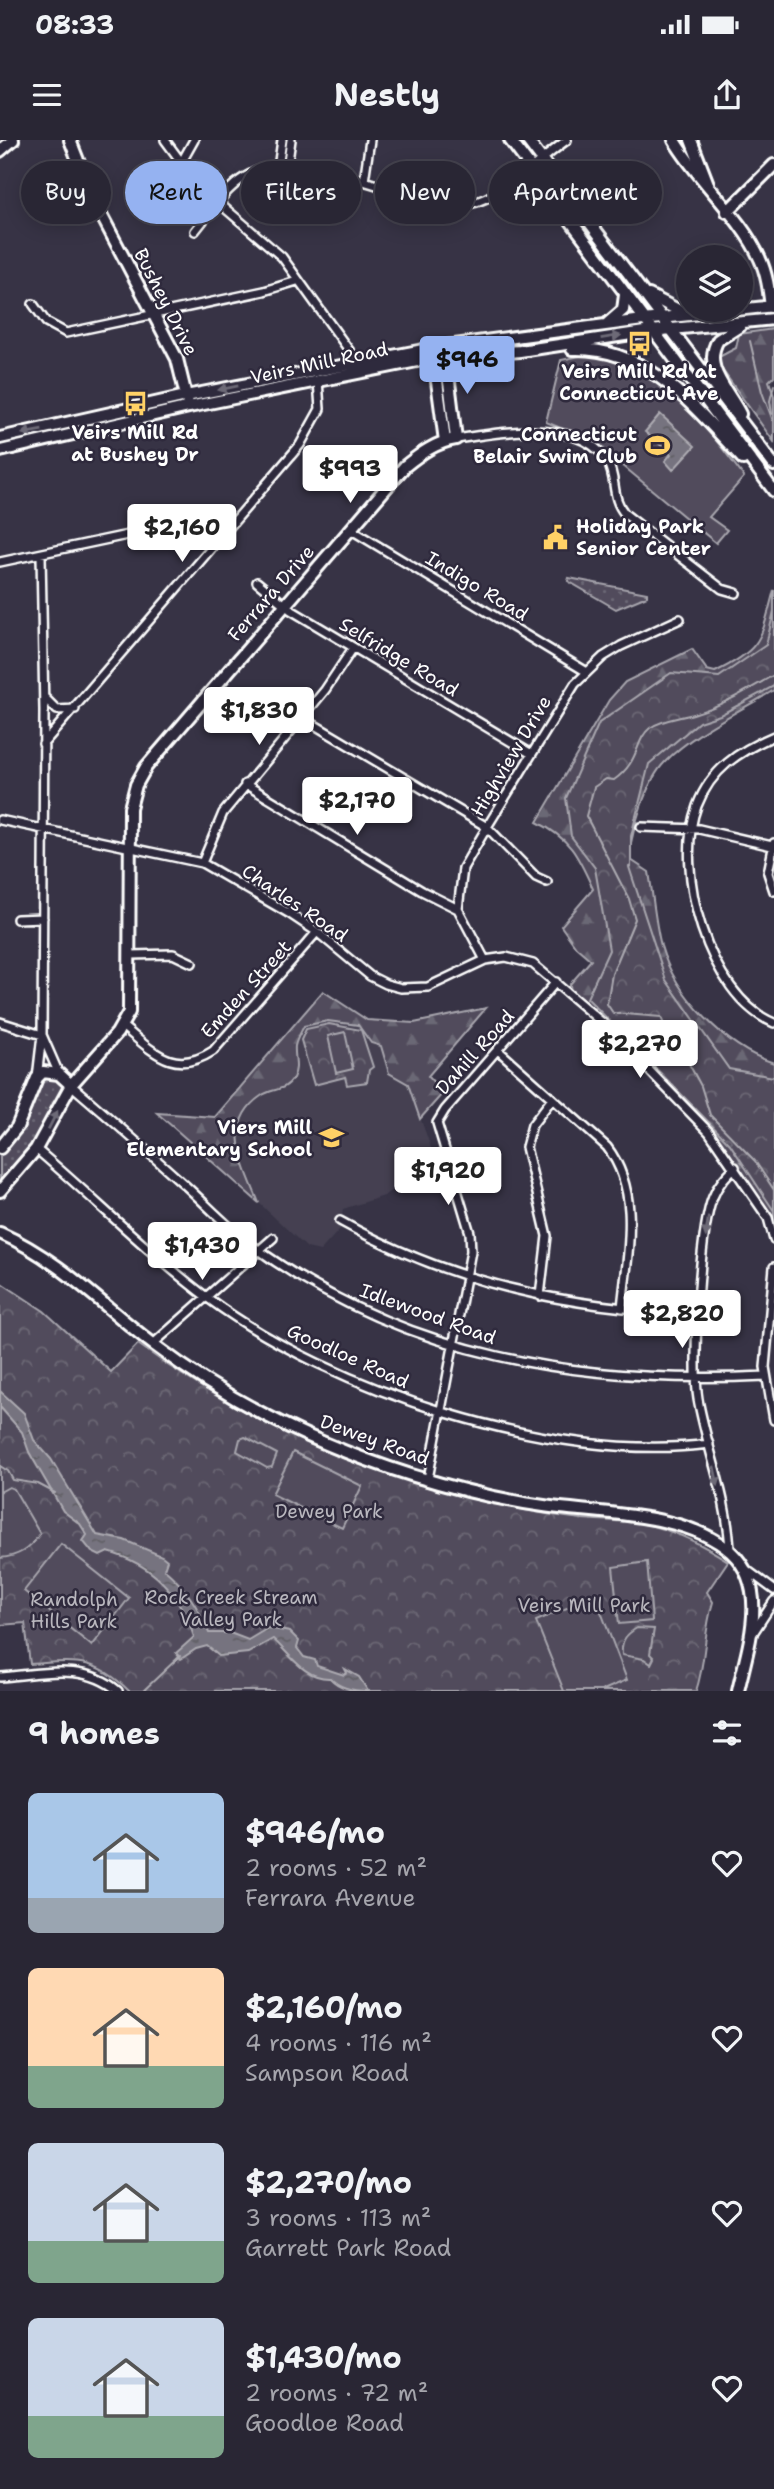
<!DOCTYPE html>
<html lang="en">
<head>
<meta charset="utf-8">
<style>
	body { margin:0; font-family:"Shantell Sans",sans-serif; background:#353240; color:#f1f3f6; height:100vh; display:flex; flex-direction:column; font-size:26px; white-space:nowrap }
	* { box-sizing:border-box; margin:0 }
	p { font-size:23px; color:#a5a5ac }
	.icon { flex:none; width:38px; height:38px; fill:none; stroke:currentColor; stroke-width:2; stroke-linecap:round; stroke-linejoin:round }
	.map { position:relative; height:1551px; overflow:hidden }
	.sheet { display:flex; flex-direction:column; background:#292634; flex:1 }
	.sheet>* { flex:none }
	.guide { position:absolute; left:21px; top:21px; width:733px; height:63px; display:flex; gap:14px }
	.tools { position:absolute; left:676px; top:105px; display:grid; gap:14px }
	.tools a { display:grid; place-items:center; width:77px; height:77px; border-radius:50%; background:#292634; box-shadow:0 4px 18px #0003,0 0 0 2px #45434f; font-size:35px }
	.price { position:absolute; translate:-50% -60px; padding:0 16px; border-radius:7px; background:#fff; color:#222; font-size:23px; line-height:46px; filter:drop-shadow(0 2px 4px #0008) }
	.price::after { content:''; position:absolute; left:50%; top:42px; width:21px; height:16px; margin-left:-10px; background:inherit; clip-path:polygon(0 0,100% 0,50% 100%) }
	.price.active { background:#95b2f1; color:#111 }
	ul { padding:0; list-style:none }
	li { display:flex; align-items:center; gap:21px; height:175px; padding:0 28px }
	li span { display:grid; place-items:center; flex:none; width:196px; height:140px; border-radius:10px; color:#555 }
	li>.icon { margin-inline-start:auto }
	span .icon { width:84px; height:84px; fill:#fffc; stroke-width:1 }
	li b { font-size:30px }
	h2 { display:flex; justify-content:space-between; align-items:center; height:84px; padding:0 28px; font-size:30px }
	.pill { padding:0 24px; border-radius:32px; background:#292634; box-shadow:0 4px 18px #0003,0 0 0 2px #45434f; font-size:24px; line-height:63px }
	.pill.active { background:#95b2f1; color:#111 }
	.status { display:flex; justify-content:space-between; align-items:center; height:49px; padding:0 35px; background:#292634; direction:ltr }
	.status svg { height:19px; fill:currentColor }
	header { display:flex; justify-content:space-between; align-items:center; height:91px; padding:0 28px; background:#292634; font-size:32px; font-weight:700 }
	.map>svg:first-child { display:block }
</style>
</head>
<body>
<div class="status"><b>08:33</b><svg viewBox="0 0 49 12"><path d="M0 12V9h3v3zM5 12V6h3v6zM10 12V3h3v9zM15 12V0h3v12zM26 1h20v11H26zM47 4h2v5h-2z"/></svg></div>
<header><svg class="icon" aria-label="menu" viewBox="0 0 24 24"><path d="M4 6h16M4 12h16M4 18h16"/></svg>Nestly<svg class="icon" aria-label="share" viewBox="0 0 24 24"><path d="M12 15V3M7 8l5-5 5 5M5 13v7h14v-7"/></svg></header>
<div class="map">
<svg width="774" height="1551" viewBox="0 0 774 1551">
	<defs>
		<pattern id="grass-dots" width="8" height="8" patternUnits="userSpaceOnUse" patternTransform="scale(1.75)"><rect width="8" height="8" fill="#514c5c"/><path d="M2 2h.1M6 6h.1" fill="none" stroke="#6b6774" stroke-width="1.8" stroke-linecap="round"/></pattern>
		<pattern id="forest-firs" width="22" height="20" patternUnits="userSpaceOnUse" patternTransform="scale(1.75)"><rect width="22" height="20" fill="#514c5c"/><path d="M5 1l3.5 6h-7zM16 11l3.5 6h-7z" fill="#6b6774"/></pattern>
		<pattern id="park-crowns" width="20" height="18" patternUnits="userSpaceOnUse" patternTransform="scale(1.75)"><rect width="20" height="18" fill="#514c5c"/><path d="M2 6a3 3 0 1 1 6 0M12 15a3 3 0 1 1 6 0" fill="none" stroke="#6b6774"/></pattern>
		<pattern id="water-ripples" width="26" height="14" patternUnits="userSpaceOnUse" patternTransform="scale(1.75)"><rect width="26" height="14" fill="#76737f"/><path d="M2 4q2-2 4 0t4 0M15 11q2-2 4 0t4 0" fill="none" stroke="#5f5e63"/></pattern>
	</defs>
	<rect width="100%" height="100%" fill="#373345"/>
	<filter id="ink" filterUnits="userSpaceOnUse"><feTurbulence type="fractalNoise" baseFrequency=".0143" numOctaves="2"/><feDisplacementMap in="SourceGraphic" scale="14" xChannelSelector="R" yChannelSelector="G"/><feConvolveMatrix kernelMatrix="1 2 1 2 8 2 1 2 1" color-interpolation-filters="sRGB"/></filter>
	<g filter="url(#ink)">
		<path fill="#444051" d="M343 880 358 885 371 903 381 906 389 933 408 944 434 1016 384 1056 343 1069 340 1089 320 1111 307 1108 259 1063 238 1010 237 993 246 968 263 953 281 950 297 928 295 905 304 886Z"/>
		<path fill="url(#grass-dots)" stroke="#a8a6ae" stroke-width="2" d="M569 438 647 453V456L616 469 568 441Z
			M46 935 59 940 63 946 41 994 0 1046V1014L18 992 30 969 40 940Z"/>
		<path fill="url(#forest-firs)" stroke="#a8a6ae" stroke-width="2" d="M774 189V236L769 241 774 256V302L718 224 719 217 736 208 739 194Z
			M774 450V550C739 572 694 592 665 622 645 642 633 690 628 718L649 732C653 756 655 783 661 806 675 855 726 908 774 923V1100L768 1078 709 992 571 855 570 844 591 820 576 807 561 786 593 749C578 716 571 699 537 682L609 560 625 542 692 509 707 530 715 532C763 509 761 498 774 450Z
			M323 851 367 880 414 883 486 868 428 936 443 953 420 979 408 944 389 933 381 906 371 903 358 885 328 881 304 886C301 892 296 900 295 906 294 918 299 927 293 938 285 952 272 948 261 956 220 984 245 1027 259 1063L157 973 215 977Z"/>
		<path fill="url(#park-crowns)" stroke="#a8a6ae" stroke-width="2" d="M774 471V546L720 575 699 582 649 624 631 696V726L629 727 666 840 729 929 774 937V1071L730 1004 587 858 609 810 595 728 571 696 566 658 599 583 671 533 719 537 766 505Z
			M329 884 361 890 373 927 369 930 367 942 347 945 345 937 314 945 301 900 306 889Z
			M0 1142 44 1171 111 1232 138 1204C241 1280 352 1331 478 1360 512 1368 547 1375 582 1379 606 1381 633 1380 656 1387 682 1394 705 1406 728 1421L707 1452 713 1462C703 1494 706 1522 696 1551H129C95 1517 76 1521 30 1524L25 1483 0 1485Z"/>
		<path fill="#514c5c" stroke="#a8a6ae" stroke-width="2" d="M585 215C658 222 703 282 744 337L709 377 727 390 716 403 610 315 580 296 546 282 561 220Z
			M345 892 353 929 336 933 328 896Z
			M245 1297 277 1314 272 1327 267 1328 237 1311 240 1299Z
			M293 1312 362 1346 342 1388 272 1354Z
			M9 1347 14 1349 40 1394C28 1410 19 1416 0 1418V1352Z
			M61 1404 129 1458 92 1506 24 1451Z
			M647 1422 652 1481 619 1484 613 1427Z
			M595 1456 627 1540 601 1551H564L536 1481Z
			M637 1488 654 1489 650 1514 654 1518 651 1524 644 1519 622 1515C621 1501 625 1495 637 1488Z"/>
		<path fill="url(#water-ripples)" stroke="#adabb2" stroke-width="2" d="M660 274 695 306 673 330 665 321 671 314 645 292Z
			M0 1251 24 1273 34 1300 51 1319 97 1395 124 1400 162 1416 167 1420 164 1429C186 1448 198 1466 209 1493H230L248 1500 268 1488 290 1492 299 1501 297 1508 304 1517 315 1520 317 1526 344 1535 347 1533 345 1529 359 1537 368 1551C354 1551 339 1548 330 1538 304 1539 290 1514 273 1499L248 1513 219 1516 207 1506 196 1509 181 1519 176 1513 194 1497C180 1453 153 1424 108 1412L100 1416 92 1412 83 1401 87 1395 80 1384 63 1371 29 1312 22 1292 0 1267Z"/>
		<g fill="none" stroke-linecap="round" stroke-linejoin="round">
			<path stroke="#adabb2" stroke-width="2" d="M750 201 762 252 773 281
				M772 274 770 261 774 245
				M774 535C749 549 724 565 696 573 682 578 662 579 650 588 635 600 640 622 614 640L606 639 594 647 586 676 629 759 635 779 612 834 607 864 613 873 661 877 668 895 682 911 701 946 710 975 755 1021 774 1050
				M0 1326 8 1331 13 1340 38 1344 55 1353
				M143 1551 180 1516"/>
			<defs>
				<path id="street" d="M165 0 199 46 282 117 351 213
					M180 25 194 0
					M278 28 282 0
					M287 28 291 0
					M364 41 370 0
					M195 91C210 73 225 49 245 37 284 12 362 40 401 53 424 61 445 69 469 64 501 58 540 19 567 0
					M33 164 46 182 66 193 264 151 297 141
					M456 299C498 293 583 276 608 323 617 340 611 358 625 374L722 449 736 453
					M350 389 587 532
					M41 415 44 571 42 895 59 934
					M0 422 170 386 199 390 219 402
					M257 442 291 470 530 613
					M44 557 57 570 75 569
					M303 578 487 687 536 737 547 742
					M774 596C739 611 711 629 697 666 673 729 708 856 774 883
					M43 604 300 305 320 269 318 240
					M245 644 422 751 458 769
					M0 680 202 723 290 774 317 792 370 836 386 844 401 848 428 847 485 820 506 817 533 824 605 885 709 992 768 1078 774 1100
					M641 687 699 689 772 706
					M774 703 768 733 774 751
					M202 723 223 673 325 550 353 508
					M17 779 43 778
					M131 815 173 814 192 823
					M485 820 458 769 463 728 487 687 575 544 603 517 621 506 680 479
					M0 882 42 895 37 938
					M122 886C153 911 173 937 213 911L317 792
					M499 911 607 1007C642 1053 627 1115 622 1168
					M71 945C110 978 148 1012 186 1046 208 1066 229 1089 253 1106 405 1217 582 1245 766 1236
					M36 1009C94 1058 148 1113 209 1159 333 1251 555 1324 709 1304
					M340 1081C452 1144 572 1169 699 1173
					M774 1127 765 1227 774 1280
					M540 1156 547 1096 526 1007 532 985 552 959
					M153 1204 273 1098
					M428 1339 471 1111 470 1093 437 983 445 970 556 842
					M730 1411C728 1359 707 1309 698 1259 692 1225 700 1087 713 1057 718 1044 726 1036 735 1027
					M747 1430 774 1450
					M753 1493 774 1461
					M0 1537C42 1534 84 1522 118 1551"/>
				<path id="secondary" d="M70 0 94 61 177 219 188 264
					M674 0C698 41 742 78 760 119 767 134 769 151 771 167
					M691 0 708 44
					M727 72 774 25
					M0 1008 17 987 37 938 43 932 59 934 71 945
					M0 1051 36 1009 71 945 117 893 129 872 130 668 136 645 146 627 405 326C420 314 436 302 456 299L446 217 439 207 434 219 445 301
					M0 1093C59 1119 102 1165 153 1204 229 1262 319 1306 411 1335 453 1348 500 1360 544 1366 600 1374 687 1372 731 1412 770 1448 748 1506 738 1551"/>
				<path id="primary" d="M510 0 774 351
					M527 0 774 325
					M0 11 13 0
					M649 155 676 169 696 174
					M608 183 623 170 625 155
					M572 209C648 206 695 268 743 319
					M740 274C728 250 702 227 718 200L740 186
					M0 298 186 256 439 207 643 180 774 166
					M0 311 189 267 427 219 520 211 651 191 774 179"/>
			</defs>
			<use href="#street" stroke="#fff" stroke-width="12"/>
			<use href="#secondary" stroke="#fff" stroke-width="16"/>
			<use href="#primary" stroke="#fff" stroke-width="16"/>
			<use href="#street" stroke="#2f2a3d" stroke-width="7"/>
			<use href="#secondary" stroke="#2f2a3d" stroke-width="10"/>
			<use href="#primary" stroke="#2f2a3d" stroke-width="10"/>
		</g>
		<defs><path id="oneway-solid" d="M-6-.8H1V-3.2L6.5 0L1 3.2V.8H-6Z" transform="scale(1.75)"/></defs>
		<g fill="#6d6a77">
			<use href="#oneway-solid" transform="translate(611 197) rotate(-9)"/>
			<use href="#oneway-solid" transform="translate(228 248) rotate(169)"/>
			<use href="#oneway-solid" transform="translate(32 292) rotate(170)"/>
			<use href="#oneway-solid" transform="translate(53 980) rotate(-63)"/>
			<use href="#oneway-solid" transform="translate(707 1087) rotate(98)"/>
			<use href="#oneway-solid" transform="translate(716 1336) rotate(78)"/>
		</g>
	</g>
	<defs>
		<symbol id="bus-bare" viewBox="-9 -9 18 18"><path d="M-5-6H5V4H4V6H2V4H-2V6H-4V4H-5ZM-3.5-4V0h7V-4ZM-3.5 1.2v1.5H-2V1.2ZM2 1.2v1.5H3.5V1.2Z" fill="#ffd166" stroke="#2f2a3d" stroke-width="2.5" paint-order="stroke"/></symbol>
		<symbol id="stadium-bare" viewBox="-9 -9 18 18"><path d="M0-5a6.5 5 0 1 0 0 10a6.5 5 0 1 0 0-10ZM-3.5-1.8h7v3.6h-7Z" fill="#ffd166" stroke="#2f2a3d" stroke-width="2.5" paint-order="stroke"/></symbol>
		<symbol id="civic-bare" viewBox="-9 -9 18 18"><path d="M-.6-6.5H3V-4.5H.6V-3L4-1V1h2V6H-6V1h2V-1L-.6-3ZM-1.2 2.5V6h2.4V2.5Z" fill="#ffd166" stroke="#2f2a3d" stroke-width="2.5" paint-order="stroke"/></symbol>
		<symbol id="school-bare" viewBox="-9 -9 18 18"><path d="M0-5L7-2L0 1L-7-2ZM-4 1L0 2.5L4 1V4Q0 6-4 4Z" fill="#ffd166" stroke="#2f2a3d" stroke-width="2.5" paint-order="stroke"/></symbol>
	</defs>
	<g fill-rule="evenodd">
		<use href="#bus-bare" x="622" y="186" width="35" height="35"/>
		<use href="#bus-bare" x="118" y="246" width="35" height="35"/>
		<use href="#stadium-bare" x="640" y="288" width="35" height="35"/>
		<use href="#civic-bare" x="538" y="380" width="35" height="35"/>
		<use href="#school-bare" x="314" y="980" width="35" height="35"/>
	</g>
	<g text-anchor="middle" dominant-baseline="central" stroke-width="5" stroke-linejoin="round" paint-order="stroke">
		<g font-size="19" fill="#fff" stroke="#2f2a3d">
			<text transform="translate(166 162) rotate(63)">Bushey Drive</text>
			<text transform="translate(319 223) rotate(-12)">Veirs Mill Road</text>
			<text transform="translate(477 446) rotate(31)">Indigo Road</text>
			<text transform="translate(271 453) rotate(-49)">Ferrara Drive</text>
			<text transform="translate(399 517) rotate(31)">Selfridge Road</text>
			<text transform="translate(511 616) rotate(-59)">Highview Drive</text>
			<text transform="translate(295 763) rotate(34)">Charles Road</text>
			<text transform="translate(246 849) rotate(-48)">Emden Street</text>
			<text transform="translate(475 912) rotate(-48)">Dahill Road</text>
			<text transform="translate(428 1174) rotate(20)">Idlewood Road</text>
			<text transform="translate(348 1216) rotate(24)">Goodloe Road</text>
			<text transform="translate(375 1300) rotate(20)">Dewey Road</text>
		</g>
		<g font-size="19" font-weight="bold" fill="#fff" stroke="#2f2a3d">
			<text x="639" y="231">Veirs Mill Rd at<tspan x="639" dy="22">Connecticut Ave</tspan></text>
			<text x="135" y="292">Veirs Mill Rd<tspan x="135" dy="22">at Bushey Dr</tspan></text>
			<text x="637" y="294" text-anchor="end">Connecticut<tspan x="637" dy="22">Belair Swim Club</tspan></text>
			<text x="576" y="386" text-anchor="start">Holiday Park<tspan x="576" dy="22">Senior Center</tspan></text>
			<text x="312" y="987" text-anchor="end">Viers Mill<tspan x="312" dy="22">Elementary School</tspan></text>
		</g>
		<g font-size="19" fill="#b9b7be" stroke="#2f2a3d">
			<text x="329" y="1371">Dewey Park</text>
			<text x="231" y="1457">Rock Creek Stream<tspan x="231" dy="22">Valley Park</tspan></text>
			<text x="74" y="1459">Randolph<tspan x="74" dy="22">Hills Park</tspan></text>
			<text x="584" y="1465">Veirs Mill Park</text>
		</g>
	</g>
</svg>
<div class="tools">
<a><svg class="icon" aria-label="layers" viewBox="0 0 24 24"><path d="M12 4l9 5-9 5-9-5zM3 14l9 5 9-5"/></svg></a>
</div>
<b class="price active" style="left:467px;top:256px">$946</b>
<b class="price" style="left:350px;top:365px">$993</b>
<b class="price" style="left:182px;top:424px">$2,160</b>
<b class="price" style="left:259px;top:607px">$1,830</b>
<b class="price" style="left:357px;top:697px">$2,170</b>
<b class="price" style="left:640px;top:940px">$2,270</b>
<b class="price" style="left:448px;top:1067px">$1,920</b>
<b class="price" style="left:202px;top:1142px">$1,430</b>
<b class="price" style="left:682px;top:1210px">$2,820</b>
<div class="guide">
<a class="pill">Buy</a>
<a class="pill active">Rent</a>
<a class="pill">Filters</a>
<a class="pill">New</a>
<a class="pill">Apartment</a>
</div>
</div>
<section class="sheet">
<h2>9 homes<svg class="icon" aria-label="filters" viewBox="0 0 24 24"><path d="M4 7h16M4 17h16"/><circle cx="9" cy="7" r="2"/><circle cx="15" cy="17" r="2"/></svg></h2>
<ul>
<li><span style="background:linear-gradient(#a9c7e8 75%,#9aa5b1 0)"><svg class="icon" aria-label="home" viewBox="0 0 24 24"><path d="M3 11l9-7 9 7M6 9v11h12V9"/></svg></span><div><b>$946/mo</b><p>2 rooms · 52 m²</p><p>Ferrara Avenue</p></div><svg class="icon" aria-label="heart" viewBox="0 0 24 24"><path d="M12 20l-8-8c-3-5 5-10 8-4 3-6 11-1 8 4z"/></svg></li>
<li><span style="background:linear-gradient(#ffd9b3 70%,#7fa58c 0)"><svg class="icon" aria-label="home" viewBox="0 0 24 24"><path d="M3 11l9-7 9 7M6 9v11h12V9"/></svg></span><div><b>$2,160/mo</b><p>4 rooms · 116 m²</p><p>Sampson Road</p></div><svg class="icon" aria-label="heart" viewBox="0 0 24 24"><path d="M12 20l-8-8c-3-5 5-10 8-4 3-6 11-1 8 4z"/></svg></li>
<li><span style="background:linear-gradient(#c9d6e8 70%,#7fa58c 0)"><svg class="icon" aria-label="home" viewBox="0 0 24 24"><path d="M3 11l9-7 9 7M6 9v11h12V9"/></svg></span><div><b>$2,270/mo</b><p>3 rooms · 113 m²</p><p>Garrett Park Road</p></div><svg class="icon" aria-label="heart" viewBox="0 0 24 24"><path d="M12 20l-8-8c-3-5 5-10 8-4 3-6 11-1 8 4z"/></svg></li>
<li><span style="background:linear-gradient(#c9d6e8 70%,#7fa58c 0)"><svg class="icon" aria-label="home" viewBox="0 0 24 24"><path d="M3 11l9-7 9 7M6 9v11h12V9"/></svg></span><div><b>$1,430/mo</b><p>2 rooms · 72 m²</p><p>Goodloe Road</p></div><svg class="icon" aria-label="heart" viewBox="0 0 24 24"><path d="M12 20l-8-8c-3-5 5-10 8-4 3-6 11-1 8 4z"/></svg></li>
</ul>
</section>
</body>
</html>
